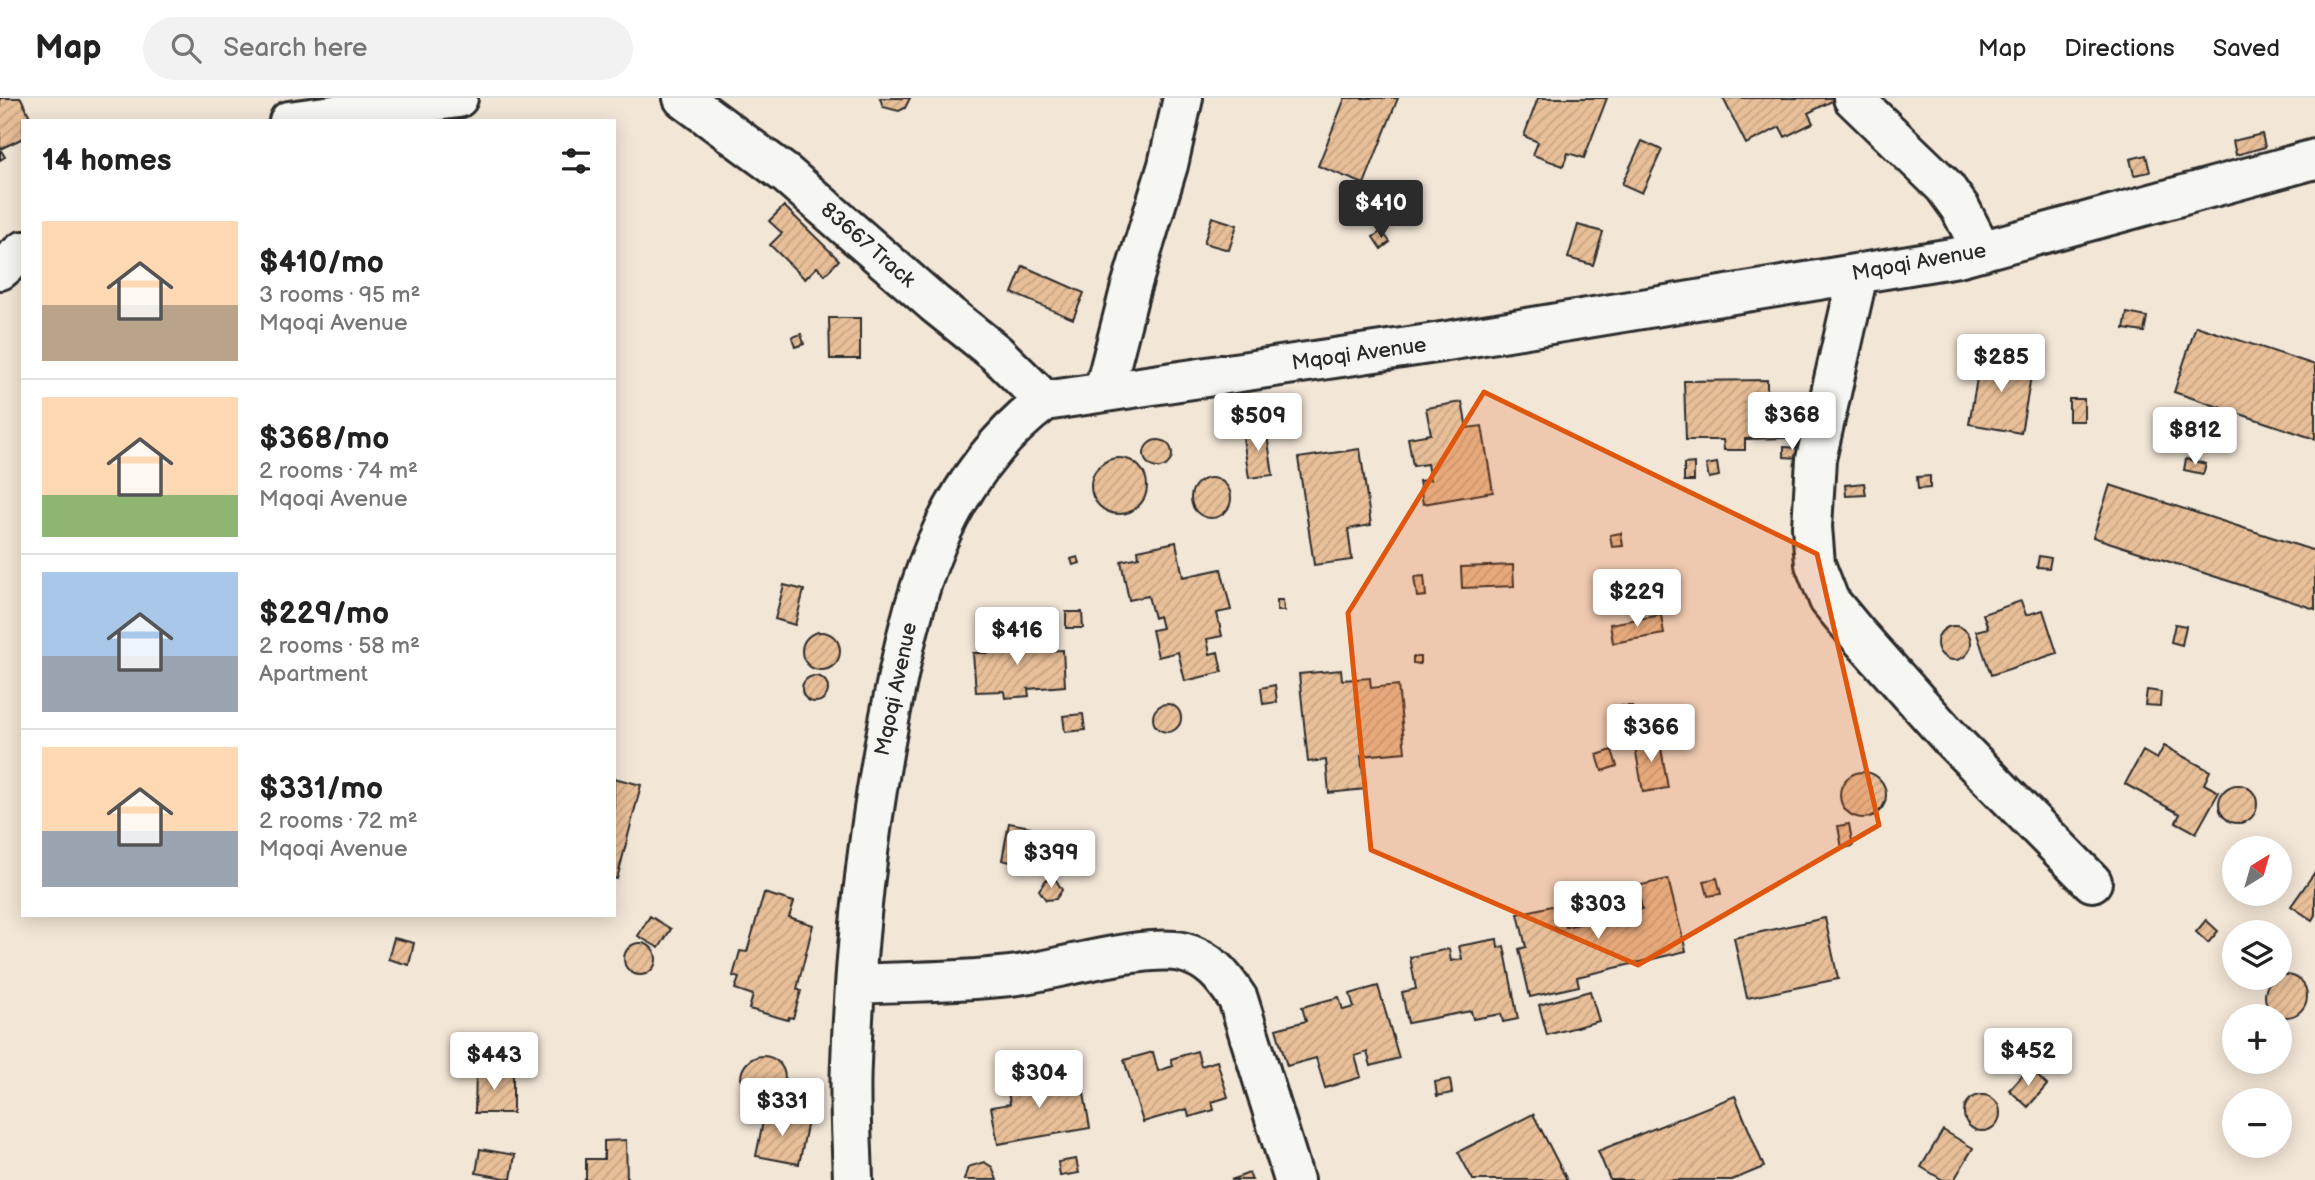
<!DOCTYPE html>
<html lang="en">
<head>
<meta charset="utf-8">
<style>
	body { margin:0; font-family:"Balsamiq Sans",sans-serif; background:#f2f2f2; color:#222; height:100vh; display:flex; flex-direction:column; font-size:26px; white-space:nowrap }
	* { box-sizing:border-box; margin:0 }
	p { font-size:23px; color:#767676 }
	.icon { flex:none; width:38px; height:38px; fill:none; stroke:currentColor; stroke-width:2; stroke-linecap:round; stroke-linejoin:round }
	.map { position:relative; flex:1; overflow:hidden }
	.sheet { position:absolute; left:21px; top:21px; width:595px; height:798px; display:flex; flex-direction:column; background:#fff; border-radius:0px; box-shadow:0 4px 18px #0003 }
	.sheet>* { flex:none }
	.needle { width:46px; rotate:37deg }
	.buttons { position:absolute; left:2222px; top:738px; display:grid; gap:14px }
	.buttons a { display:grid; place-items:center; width:70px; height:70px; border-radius:50%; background:#fff; box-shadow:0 4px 18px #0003; font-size:35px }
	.price { position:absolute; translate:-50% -60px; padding:0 16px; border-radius:7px; background:#fff; color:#222; font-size:23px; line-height:46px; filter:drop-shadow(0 2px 4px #0008) }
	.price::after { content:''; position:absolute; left:50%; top:42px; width:21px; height:16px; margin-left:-10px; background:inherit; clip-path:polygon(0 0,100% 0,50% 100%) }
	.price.current { background:#2b2b2b; color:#fff }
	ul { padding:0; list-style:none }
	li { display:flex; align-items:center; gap:21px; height:175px; padding:0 21px }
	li+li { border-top:2px solid #e0e0e0 }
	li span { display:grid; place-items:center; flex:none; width:196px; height:140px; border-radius:0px; color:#555 }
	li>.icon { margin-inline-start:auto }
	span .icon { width:84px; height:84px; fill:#fffc; stroke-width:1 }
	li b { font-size:30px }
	h2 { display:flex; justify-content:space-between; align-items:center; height:84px; padding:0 21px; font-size:30px }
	header { display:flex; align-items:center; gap:42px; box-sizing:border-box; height:98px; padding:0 35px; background:#fff; border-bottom:2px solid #e0e0e0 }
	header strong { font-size:33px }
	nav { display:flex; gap:38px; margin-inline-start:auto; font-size:24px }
	.search { width:490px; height:63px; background:#f2f2f2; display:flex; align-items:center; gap:18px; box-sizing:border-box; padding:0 24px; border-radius:38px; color:#767676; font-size:26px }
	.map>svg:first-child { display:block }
</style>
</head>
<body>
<header>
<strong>Map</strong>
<div class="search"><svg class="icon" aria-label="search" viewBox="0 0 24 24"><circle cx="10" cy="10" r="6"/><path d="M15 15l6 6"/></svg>Search here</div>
<nav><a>Map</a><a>Directions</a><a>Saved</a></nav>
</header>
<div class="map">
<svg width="2315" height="1082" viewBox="0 0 2315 1082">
	<defs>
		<pattern id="building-hatch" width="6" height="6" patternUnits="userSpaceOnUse" patternTransform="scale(1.75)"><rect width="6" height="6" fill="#e8bf98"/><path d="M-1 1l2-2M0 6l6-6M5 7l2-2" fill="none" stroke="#c7a483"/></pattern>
	</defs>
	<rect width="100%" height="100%" fill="#f2e6d7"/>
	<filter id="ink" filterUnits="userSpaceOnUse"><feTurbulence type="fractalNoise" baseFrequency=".0143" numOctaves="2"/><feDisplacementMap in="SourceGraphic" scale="14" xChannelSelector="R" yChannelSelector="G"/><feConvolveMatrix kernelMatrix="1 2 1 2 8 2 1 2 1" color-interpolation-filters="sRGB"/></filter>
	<g filter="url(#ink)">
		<path fill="url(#building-hatch)" stroke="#2b2b2b" stroke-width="2" d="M0 0H21L32 23H23V40L0 51 5 59 0 62Z
			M880 0H910L905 10 899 13 883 9Z
			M1345 0H1398L1364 86 1318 68Z
			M1538 0H1607L1584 60 1568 55 1563 68 1533 57 1538 44 1524 38Z
			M1723 0H1833L1834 2 1808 15 1813 25 1785 39 1780 29 1746 46Z
			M2262 36 2265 49 2236 57 2233 43Z
			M1642 43 1662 52 1642 95 1622 86Z
			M2146 57 2150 74 2134 77 2130 61Z
			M784 108 839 162 825 177 817 169 805 181 770 147 782 135 769 123Z
			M1212 119 1237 127 1229 152 1204 145Z
			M1578 127 1603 134 1593 167 1568 160Z
			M1382 133 1390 144 1381 151 1373 139Z
			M1023 168 1084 195 1073 221 1012 195Z
			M2127 215 2147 219 2144 234 2124 231Z
			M829 220H860V261H830Z
			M2196 228 2315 267V341L2174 294Z
			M801 236 804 246 795 249 792 239Z
			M1981 258 2033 267 2021 335 1969 326Z
			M1767 282V301H1786L1787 340 1745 341V352H1724L1723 342H1686L1684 283Z
			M2069 301H2084V323H2069Z
			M1462 304 1467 330 1482 328 1493 394 1423 406 1419 383 1430 382 1427 366 1413 368 1408 340 1431 336 1426 310Z
			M1266 330 1273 377 1249 380 1242 333Z
			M1144 356a14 14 0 1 1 28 0a14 14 0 1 1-28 0Z
			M1784 349 1800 350 1799 360 1784 359Z
			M1360 351 1371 427 1348 431 1352 462 1314 467 1298 360Z
			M1091 388a28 28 0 1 1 56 0a28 28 0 1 1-56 0Z
			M2186 361 2206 366 2203 376 2184 372Z
			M1694 365V383H1684V366Z
			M1717 365 1719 378 1709 380 1706 367Z
			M1930 378V390L1918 391 1917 379Z
			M1191 400a20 20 0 1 1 40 0a20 20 0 1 1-40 0Z
			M1864 385 1866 397 1846 398 1845 387Z
			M2110 387 2315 453V511L2093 439Z
			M1621 435 1623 448 1612 449 1610 437Z
			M1176 444 1183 479 1221 471 1231 512 1217 515 1222 538 1207 541 1210 556 1218 554 1222 574 1185 583 1178 554 1158 559 1152 532 1162 530 1159 518 1154 520 1148 498 1129 502 1121 463 1139 459 1138 452Z
			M2039 458 2051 460 2049 470 2037 469Z
			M1078 459 1080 465 1073 467 1071 461Z
			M1513 467 1514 488 1462 490 1461 469Z
			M1424 478 1426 498 1417 499 1414 479Z
			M784 487 804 492 795 527 775 521Z
			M1277 502H1283L1284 513H1277Z
			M2021 503 2026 517 2043 512 2057 555 1991 577 1976 533 1988 530 1983 516Z
			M1066 514H1082L1083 530H1066Z
			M1661 517 1664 536 1613 545 1610 526Z
			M2175 526 2186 528 2182 547 2171 544Z
			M1937 545a17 17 0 1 1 34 0a17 17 0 1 1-34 0Z
			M802 553a19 19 0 1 1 38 0a19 19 0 1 1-38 0Z
			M1020 536V544L1041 543V553L1063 552 1065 588 1028 591 1029 598 1005 600 1004 593 976 594 973 555H990L989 538Z
			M1413 559H1420V566L1413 565Z
			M1341 572 1342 582 1370 580 1371 590 1398 587 1405 654 1361 658 1365 691 1329 695 1326 662 1308 664 1299 576Z
			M802 591a13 13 0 1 1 26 0a13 13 0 1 1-26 0Z
			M1275 587 1277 604 1263 606 1261 590Z
			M2147 592 2161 594 2160 608 2145 607Z
			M1153 620a14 14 0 1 1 28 0a14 14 0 1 1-28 0Z
			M1621 608H1633L1634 626H1622Z
			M1083 616 1085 632 1065 634 1063 618Z
			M1659 639 1668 690 1643 694 1634 643Z
			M2164 648 2210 673 2204 686 2219 694 2196 735 2176 724 2180 716 2125 686 2143 653 2157 661Z
			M1612 652 1617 668 1602 673 1597 657Z
			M1840 697a23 23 0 1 1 46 0a23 23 0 1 1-46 0Z
			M614 680 641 687 617 781 614 780Z
			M2219 706a19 19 0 1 1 38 0a19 19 0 1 1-38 0Z
			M1009 725 1031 729 1030 736 1047 739 1042 771 1002 762Z
			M1849 726 1853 748 1842 750 1838 728Z
			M2315 774V817L2312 822 2291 808Z
			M1717 780 1721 796 1708 798 1704 783Z
			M1668 781 1686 853 1577 879 1579 888 1530 899 1519 851 1526 849 1518 816 1560 806 1566 829 1642 811 1637 788Z
			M1046 782H1056L1062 792 1056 801 1046 802 1039 792Z
			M2282 782 2287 785 2282 794 2280 793Z
			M764 795 794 804 789 819 813 827 797 891 801 893 793 920 789 919 788 922 749 911 753 897 735 891 739 880 733 878 740 853 747 854Z
			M650 818 671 831 659 850 638 838Z
			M1825 820 1838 881 1747 900 1734 840Z
			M2206 822 2218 833 2208 845 2196 834Z
			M394 840 414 845 409 867 388 861Z
			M1497 841 1498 850 1504 848 1518 921 1503 924 1501 916 1473 921 1471 913 1408 925 1402 894 1416 891 1410 859 1449 851 1451 863 1462 861 1459 848Z
			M624 861a16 16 0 1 1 32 0a16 16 0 1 1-32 0Z
			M2265 898a21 21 0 1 1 42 0a21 21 0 1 1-42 0Z
			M1378 888 1399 960 1371 968 1367 954 1355 958 1361 979 1325 990 1316 960 1287 968 1276 931 1306 923 1302 909 1339 899 1343 912 1354 909 1350 896Z
			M1590 893 1599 923 1547 937 1539 907Z
			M1197 953 1201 968 1217 963 1228 999 1212 1004 1214 1012 1189 1019 1187 1011 1143 1024 1124 962 1153 954 1158 973 1173 968 1171 961Z
			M741 980a22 22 0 1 1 44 0a22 22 0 1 1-44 0Z
			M2029 970 2047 987 2028 1009 2009 992Z
			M476 973H513V1015H475Z
			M1041 975 1043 987 1060 984 1062 993 1083 989 1090 1030 998 1046 991 1009 1010 1006 1006 980Z
			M1450 981 1452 995 1437 998 1435 984Z
			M1964 1015a18 18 0 1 1 36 0a18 18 0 1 1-36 0Z
			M1735 998 1764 1069 1732 1082H1610L1598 1053Z
			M765 1014 808 1023 799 1066 756 1058Z
			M1533 1016 1567 1082H1473L1458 1054Z
			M1943 1032 1973 1050 1954 1082H1943L1921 1069Z
			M626 1042 627 1082H584L586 1081V1061H604V1043Z
			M480 1051 515 1057 511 1081 476 1075Z
			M1076 1061 1079 1075 1060 1078 1058 1064Z
			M984 1064 992 1069 997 1082H964L968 1069Z
			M1249 1075 1252 1082H1231Z"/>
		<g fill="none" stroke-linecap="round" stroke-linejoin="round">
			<defs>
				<path id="minor" d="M683 0 787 77 935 206 996 255 1045 303
					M1853 0 1944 88 1960 110 1982 153
					M289 23 458 0
					M0 172 23 153
					M1858 176 1816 361 1812 429 1815 466 1829 502 1858 537 1951 641 2092 784
					M1104 293 1130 192 1168 67 1183 0
					M858 886C911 883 966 884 1018 877 1059 871 1145 846 1182 854 1210 861 1223 878 1238 901L1294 1082
					M853 1082C852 1043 849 1004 851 965 855 853 867 739 888 628 900 566 912 503 937 444 961 389 997 339 1045 303L1429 246 1958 159 2315 61"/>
			</defs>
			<use href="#minor" stroke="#2b2b2b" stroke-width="44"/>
			<use href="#minor" stroke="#f6f6f2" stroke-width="38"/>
		</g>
	</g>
	<path fill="#df570e" fill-opacity="0.2" stroke="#df570e" stroke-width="5" stroke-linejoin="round" d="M1484 294 1817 456 1879 727 1638 867 1371 752 1348 515Z"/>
	<g text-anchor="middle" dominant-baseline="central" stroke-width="5" stroke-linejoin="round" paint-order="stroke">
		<g font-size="21" fill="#2b2b2b" stroke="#f6f6f2">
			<text transform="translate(868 147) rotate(41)">83667 Track</text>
			<text transform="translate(1919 164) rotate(-10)">Mqoqi Avenue</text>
			<text transform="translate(1359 256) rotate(-8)">Mqoqi Avenue</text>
			<text transform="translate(896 591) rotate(-78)">Mqoqi Avenue</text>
		</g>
	</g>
</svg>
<div class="buttons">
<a><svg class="needle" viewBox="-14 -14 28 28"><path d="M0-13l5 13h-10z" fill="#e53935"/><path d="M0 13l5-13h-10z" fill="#767676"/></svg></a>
<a><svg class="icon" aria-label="layers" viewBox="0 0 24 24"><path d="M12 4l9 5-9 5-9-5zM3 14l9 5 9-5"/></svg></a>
<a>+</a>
<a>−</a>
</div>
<b class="price current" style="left:1381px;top:142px">$410</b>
<b class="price" style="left:2001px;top:296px">$285</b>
<b class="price" style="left:1792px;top:354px">$368</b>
<b class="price" style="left:1258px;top:355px">$509</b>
<b class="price" style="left:2195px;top:369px">$812</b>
<b class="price" style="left:1637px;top:531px">$229</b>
<b class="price" style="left:1017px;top:569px">$416</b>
<b class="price" style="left:1651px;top:666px">$366</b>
<b class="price" style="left:1051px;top:792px">$399</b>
<b class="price" style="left:1598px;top:843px">$303</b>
<b class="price" style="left:2028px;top:990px">$452</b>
<b class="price" style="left:494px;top:994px">$443</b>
<b class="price" style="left:1039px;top:1012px">$304</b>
<b class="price" style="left:782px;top:1040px">$331</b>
<section class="sheet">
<h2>14 homes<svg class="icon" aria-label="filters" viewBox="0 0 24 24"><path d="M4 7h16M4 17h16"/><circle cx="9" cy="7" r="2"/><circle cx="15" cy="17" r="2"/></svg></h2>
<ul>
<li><span style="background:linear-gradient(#ffd9b3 60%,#b9a48a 0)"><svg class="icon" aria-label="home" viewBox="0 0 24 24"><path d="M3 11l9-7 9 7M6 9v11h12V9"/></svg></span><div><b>$410/mo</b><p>3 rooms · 95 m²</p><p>Mqoqi Avenue</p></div></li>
<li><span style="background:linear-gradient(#ffd9b3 70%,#8fb573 0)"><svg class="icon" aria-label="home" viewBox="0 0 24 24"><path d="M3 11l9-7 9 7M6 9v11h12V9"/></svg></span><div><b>$368/mo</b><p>2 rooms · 74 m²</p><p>Mqoqi Avenue</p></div></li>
<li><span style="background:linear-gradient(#a9c7e8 60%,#9aa5b1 0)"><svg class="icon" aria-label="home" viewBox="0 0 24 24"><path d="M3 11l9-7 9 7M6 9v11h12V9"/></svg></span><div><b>$229/mo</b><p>2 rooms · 58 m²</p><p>Apartment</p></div></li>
<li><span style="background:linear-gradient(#ffd9b3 60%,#9aa5b1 0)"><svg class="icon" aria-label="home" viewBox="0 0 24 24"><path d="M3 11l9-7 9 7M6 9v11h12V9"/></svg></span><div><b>$331/mo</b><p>2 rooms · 72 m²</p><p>Mqoqi Avenue</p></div></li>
</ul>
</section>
</div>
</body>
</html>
